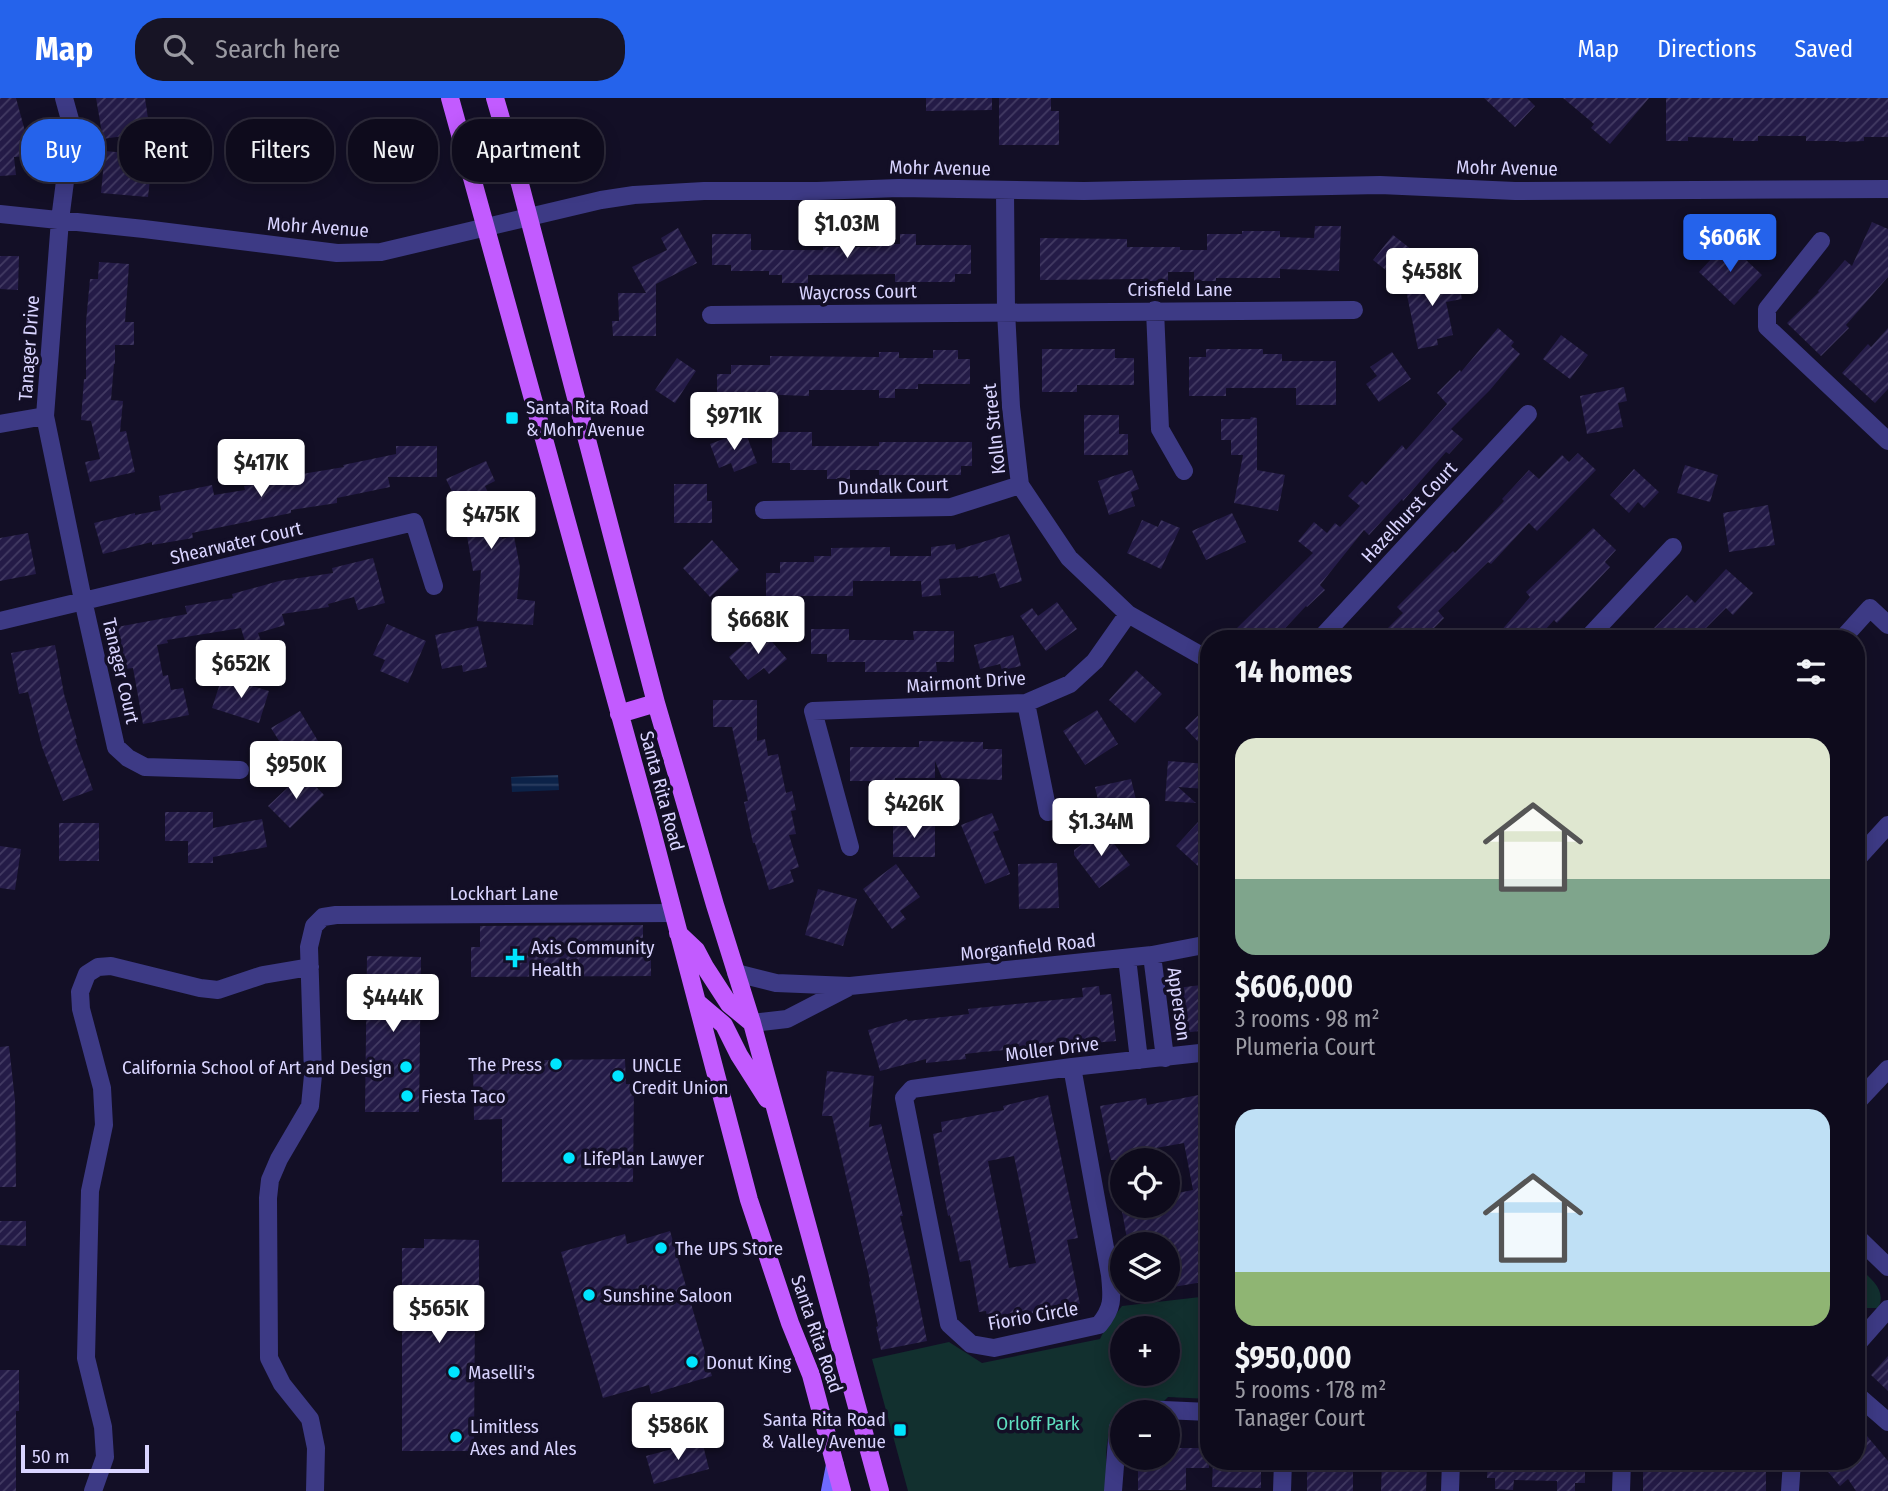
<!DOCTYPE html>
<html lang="en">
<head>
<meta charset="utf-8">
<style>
	body { margin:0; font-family:"Fira Sans Condensed",sans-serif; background:#171425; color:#f1f3f6; height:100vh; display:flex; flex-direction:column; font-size:26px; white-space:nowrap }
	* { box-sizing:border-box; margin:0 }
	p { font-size:23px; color:#9b9ba3 }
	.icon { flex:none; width:38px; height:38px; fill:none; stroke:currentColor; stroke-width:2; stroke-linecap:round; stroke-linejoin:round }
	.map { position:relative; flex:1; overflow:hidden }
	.panel { position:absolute; left:1200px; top:532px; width:665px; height:840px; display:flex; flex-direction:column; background:#0e0b1c; border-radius:28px; box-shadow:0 4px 18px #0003,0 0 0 2px #2e2b3b }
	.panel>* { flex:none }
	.banner { position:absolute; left:21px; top:21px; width:665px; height:63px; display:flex; gap:14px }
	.controls { position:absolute; left:1110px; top:1050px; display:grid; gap:14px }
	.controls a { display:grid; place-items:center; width:70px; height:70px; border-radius:50%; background:#0e0b1c; box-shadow:0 4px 18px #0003,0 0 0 2px #2e2b3b; font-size:35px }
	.scale { position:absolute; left:21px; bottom:18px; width:128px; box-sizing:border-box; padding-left:7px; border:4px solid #d9d4ff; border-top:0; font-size:19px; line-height:24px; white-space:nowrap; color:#d9d4ff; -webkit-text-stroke:5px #130f26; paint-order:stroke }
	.price { position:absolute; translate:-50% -60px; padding:0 16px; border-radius:7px; background:#fff; color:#222; font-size:23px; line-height:46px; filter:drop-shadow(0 2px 4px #0008) }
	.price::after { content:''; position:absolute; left:50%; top:42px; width:21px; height:16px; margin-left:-10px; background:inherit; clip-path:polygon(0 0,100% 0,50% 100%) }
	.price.on { background:#2563eb; color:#fff }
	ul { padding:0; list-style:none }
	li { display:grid; align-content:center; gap:14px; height:371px; padding:0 35px }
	li span { display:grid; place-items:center; height:217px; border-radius:21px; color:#555 }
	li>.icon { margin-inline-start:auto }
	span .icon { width:126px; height:126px; fill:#fffc; stroke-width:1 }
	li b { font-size:30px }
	h2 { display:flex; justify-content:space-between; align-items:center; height:84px; padding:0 35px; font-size:30px }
	.chip { padding:0 24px; border-radius:28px; background:#0e0b1c; box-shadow:0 4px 18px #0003,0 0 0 2px #2e2b3b; font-size:24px; line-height:63px }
	.chip.on { background:#2563eb; color:#fff }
	header { display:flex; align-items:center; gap:42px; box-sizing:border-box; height:98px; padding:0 35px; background:#2563eb; color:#fff }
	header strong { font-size:33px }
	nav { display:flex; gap:38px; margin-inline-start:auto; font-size:24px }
	.search { width:490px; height:63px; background:#171425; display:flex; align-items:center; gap:18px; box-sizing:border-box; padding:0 24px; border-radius:28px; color:#9b9ba3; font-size:26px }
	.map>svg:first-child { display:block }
</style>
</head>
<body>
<header>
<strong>Map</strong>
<div class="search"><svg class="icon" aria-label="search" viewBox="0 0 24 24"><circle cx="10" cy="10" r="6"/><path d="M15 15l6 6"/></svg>Search here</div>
<nav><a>Map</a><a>Directions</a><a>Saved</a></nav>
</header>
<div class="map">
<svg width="1888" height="1393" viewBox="0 0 1888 1393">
	<defs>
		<pattern id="water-rules" width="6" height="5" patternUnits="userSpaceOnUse" patternTransform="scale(1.75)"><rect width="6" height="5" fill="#0c2248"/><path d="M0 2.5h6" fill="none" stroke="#2f4163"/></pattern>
		<pattern id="building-hatch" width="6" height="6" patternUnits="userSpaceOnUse" patternTransform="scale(1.75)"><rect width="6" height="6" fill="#241b47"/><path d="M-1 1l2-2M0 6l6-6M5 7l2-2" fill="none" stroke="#433b63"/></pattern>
	</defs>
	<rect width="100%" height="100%" fill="#130f26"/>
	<path fill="#12302f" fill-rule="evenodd" d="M1857 1168C1869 1179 1888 1192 1878 1210H1867L1857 1221Z
		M1209 1198V1301L1168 1299 1162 1305C1153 1306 1142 1305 1134 1308 1099 1321 1107 1363 1107 1393H908L872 1261 949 1244 982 1265 1100 1241C1106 1228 1114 1219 1122 1208ZM1122 1230H1167V1276H1122Z"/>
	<path fill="url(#water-rules)" d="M558 677 559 692 512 694 511 679Z"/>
	<path fill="url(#building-hatch)" fill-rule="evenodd" d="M0 0H16L26 37 28 58 14 59 16 77 0 78Z
		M96 0H145L150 34 103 41Z
		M926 0H992V12L926 13Z
		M999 0H1051V13H1059V47H999Z
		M1484 0H1527L1535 8 1515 29Z
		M1563 0H1649L1610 46 1591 30 1594 26Z
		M1666 0H1888V39H1864V43L1839 44V43H1806V38H1758V43H1733V40L1688 39V43H1666Z
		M105 53 159 58 158 72H151L148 99 101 95Z
		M1872 124 1888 131V179L1846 227 1849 230 1821 258 1787 225 1819 194 1818 193 1845 162 1852 168Z
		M1315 128H1341L1339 173 1280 171V180H1216V183H1194V174H1168V183H1143V181L1040 182V140L1127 141V149H1180V152H1207V136H1242V133H1280V139L1314 140Z
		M678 130 697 165 656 186V238H613L612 223H619L618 195H646L632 169 667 152 661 140Z
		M712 136H751V152H823V149H876V146H900V136H916V147H971V176H955V184H895V176L808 177V185H782V177H769V173H731V167H712Z
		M1393 137 1421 159 1401 184 1373 162Z
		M1727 144 1762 177 1734 207 1699 174Z
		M0 158H19L18 192 0 191Z
		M99 164 129 166 125 224H134V247H115V266H114L111 302 123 303 120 334 126 333 135 374 90 384 85 364 100 361 91 323 81 322 84 281H86V224L90 181H98Z
		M1457 176 1462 201 1446 204 1453 237 1437 241 1438 247 1418 251 1405 187Z
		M1498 230 1514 244 1511 248 1520 256 1490 292 1451 331 1463 341 1449 356 1446 354 1403 403 1402 401 1369 437 1364 432 1320 487 1325 492 1307 509 1306 508 1275 541H1247L1236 531 1313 455 1298 443 1314 424 1327 435 1335 425 1340 429 1360 408 1348 398 1362 383 1366 387 1402 347 1406 352 1447 306 1437 295 1460 272 1461 274Z
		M1888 230V291L1875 305 1842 275 1868 246 1871 249Z
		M1561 237 1588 257 1570 281 1543 261Z
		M1042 251H1115V260H1134V287H1077V294H1042Z
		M1206 251H1263V256H1282V263H1336V307H1296V290H1226V298H1189V259H1206Z
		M933 252H958V261H970V286H918V291H895V300H879V292H809V298L753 296V299H717V276H731V267H770V258L879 259V254H899V260H933Z
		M1392 254 1411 281 1379 304 1366 286 1377 278 1370 269Z
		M677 260 696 273 675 305 655 292Z
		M1624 289 1627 303 1618 305 1623 329 1587 336 1580 298Z
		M1084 317H1119V336H1128V357H1084Z
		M1251 319 1257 320V372L1285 377 1278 413 1234 405 1243 357H1231V342H1221V321H1250Z
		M745 333 757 365 734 374 731 365 719 370 710 346Z
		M772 334H812V348H879V344H972V368H961V377H879V372H850V381H827V372H790V365H772Z
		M396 348H437V379H388L390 389 337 400V405L291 412V415L192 435 193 440 152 447V444L103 456 94 425 135 415V417L161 412 159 398 212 387 214 397 245 392 244 388 261 385 259 374 282 369 284 379 344 369 343 367 396 356Z
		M1578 355 1596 372 1537 433 1529 425 1491 466 1488 464 1438 513 1444 520 1423 541H1377L1403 515 1397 509 1453 453 1455 455 1504 403 1502 401 1529 372 1539 381 1562 357 1569 364Z
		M486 363 495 383 485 388 497 413 502 441 514 438 520 470 517 501 535 503 533 527 477 523 481 472 473 473 466 432 470 431 446 381Z
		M1685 367 1718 377 1710 404 1677 395Z
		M1634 371 1659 394 1644 410 1638 404 1629 415 1610 397Z
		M1132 372 1139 391 1131 394 1135 408 1109 417 1098 383Z
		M674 386H707V403H712V425H674Z
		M1768 407 1775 447 1729 454 1723 415Z
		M1232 415 1246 444 1206 462 1192 433Z
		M1142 422 1158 429 1161 422 1180 430 1161 471 1127 455Z
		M1593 430 1616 452 1605 464 1610 469 1557 525 1554 522 1537 541H1494L1530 499 1526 494Z
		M28 435 36 476 0 483V440Z
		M1009 436 1022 483 1000 490 995 475 978 480V478L939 481 941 497 922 499 921 483H853V498H766V475H780V464H814V458H831V450L890 449V458H931V449L955 446 956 452Z
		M712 442 739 472 710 499 683 470Z
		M373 460 385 505 358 512 354 499 328 506 329 509 282 516 285 527 258 535 261 543 246 547 241 530 167 542 168 545 157 547 163 578 168 577 171 592 183 590 189 617 143 626 133 570 125 571 117 529 187 516 185 508 233 500 232 496 279 483 333 475 332 470Z
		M1726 471 1753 495 1733 517 1726 510 1695 541H1643L1687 497 1695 505Z
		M1057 504 1077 531 1046 553 1020 518 1032 510 1038 518Z
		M387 526 426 543 408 585 380 573 385 562 373 557Z
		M478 528 487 569 463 574 462 567 442 571 435 537Z
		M761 531 787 561 769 576 764 570 748 582 729 559Z
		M811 531H849V542H914L913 533H954V564H936L937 574H865V564H827V556H811Z
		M1013 537 1021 568 1002 572 1000 566 980 571 974 547Z
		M55 547 64 596 77 641H75L93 692 63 703 42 649 28 594 19 596 11 555Z
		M1136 572 1162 596 1135 625 1109 602Z
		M222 579 269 593 259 625 212 610Z
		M713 602H757V643L765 641 768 658 778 656 786 695 792 693 796 712 791 713 796 736 789 737 799 769 790 772 794 784 769 792 755 745H753L744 704 748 703 732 629H713Z
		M1209 607V655L1185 630Z
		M1097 612 1118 646 1085 667 1063 633Z
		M300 613 324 653 296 670 271 630Z
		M919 643 983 644V651H1002V682L942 680 935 663V680H895V693H879V683H850V649H919Z
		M1168 663 1207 666 1206 691 1178 689 1196 705 1165 703Z
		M303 675 324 697 290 730 268 708Z
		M1131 681 1139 714 1103 723 1095 689Z
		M1209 712V778L1176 748Z
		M165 714H213V730L262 721 267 749 213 759V765H188V743H165Z
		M992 715 999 732 993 734 1010 776 985 786 961 727Z
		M59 725H99V763H59Z
		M893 725H935V759H893Z
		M1103 731 1130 767 1099 790 1074 757V752Z
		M0 748 21 751 15 792 0 790Z
		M1057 765 1059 810 1019 811 1018 766Z
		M896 766 920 799 900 813 906 821 892 831 863 791Z
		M818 791 857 801 843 848 805 837Z
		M643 827V847H651V878L471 879V849H480V828Z
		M367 858 421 859 419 1014H365Z
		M1209 886V932L1182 935 1177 890Z
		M1099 888 1100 897 1111 896 1116 943 982 954 965 956 966 961 926 965V961L880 973 868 932 907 921 908 923 969 916 968 911 1083 899 1082 890Z
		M9 948 15 1002 16 1089H0V949Z
		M625 961 626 986H634L633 1084H502V1021L474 1022 473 963Z
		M827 973 874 978 869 1029 881 1026 903 1118H900L911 1165 927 1243 881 1252 876 1229 878 1228 869 1184 870 1183 832 1018H822Z
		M1209 995V1183L1167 1190V1146H1128L1121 1108H1167V1097L1193 1092 1184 1045 1156 1050 1159 1062H1111L1100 1008 1146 1000 1147 1007Z
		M1048 997 1078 1140 1067 1142 1080 1206 988 1224 986 1213 979 1214 970 1162 960 1164 950 1117 948 1118 933 1036 942 1034 941 1024 1004 1012 1003 1008ZM1014 1058 1036 1165 1009 1170 988 1063Z
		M0 1123H26V1148L0 1147Z
		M670 1133 712 1278 651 1296 649 1287 603 1300 561 1154 625 1136 627 1146Z
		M424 1141 479 1142V1201H475L474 1353H402V1150H424Z
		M1888 1258V1293L1871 1277Z
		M0 1272H19V1313H16V1393H0Z
		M1857 1326 1888 1363V1393H1856L1848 1381 1840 1388 1819 1363H1857Z
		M702 1343 709 1371 654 1386 646 1358Z
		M1167 1350H1209V1370H1186V1392H1138V1360H1167Z
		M1213 1363H1261V1390L1212 1389Z
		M1382 1363H1427L1426 1393H1381Z
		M1488 1363H1585V1385H1575V1393H1557V1383L1514 1382 1513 1392 1495 1391V1380H1487Z
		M1643 1363 1753 1364V1373H1766V1393H1643Z
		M1307 1370H1353V1393H1307Z"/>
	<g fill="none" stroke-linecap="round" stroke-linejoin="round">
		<path stroke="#3d3a85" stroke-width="18" d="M64 0 72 29 60 122 45 318 83 502 116 649 128 660 145 669 240 672
			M1005 92 1006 213 1011 309 1020 387 1069 460 1128 516 1209 562
			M0 116 144 131 337 155 381 154 601 102 634 97 704 93H817L899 90 1084 93 1380 87 1515 93 1888 91
			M1821 143 1767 211V229L1888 343
			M1155 212 1160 331 1184 373
			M711 217 1354 212
			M0 326 45 318
			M764 412 951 409 1020 387
			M0 523 414 424 434 488
			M1320 541 1528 316
			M1587 541 1673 449
			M1842 541 1870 510 1888 527
			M1026 605 1048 714
			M850 749 813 613 1026 605 1070 586 1095 563 1128 516
			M1857 761 1888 727
			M1152 857 1165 960
			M1127 860 1139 962
			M736 875 776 885 850 888 1152 857 1209 846
			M752 925 787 921 847 890
			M1072 969 1110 1177C1112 1199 1114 1209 1099 1227L994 1250 971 1246 949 1226 904 1000 912 991 1072 969 1209 954
			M1857 1004 1888 971
			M1857 1139 1888 1169
			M1857 1246 1888 1211
			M1857 1297 1888 1324
			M1136 1314 1141 1311 1209 1314
			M93 1393 105 1359 103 1329 86 1260 90 1093 104 1027 102 990 81 911 80 894 87 876 98 869 111 868 200 890 218 892 263 877 310 869
			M315 1393 316 1350 310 1321 282 1286 269 1260 268 1100 270 1082 279 1061 310 1008 313 977 309 849 314 828 323 819 336 817 672 815
			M1113 1393 1118 1329 1122 1325
			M1282 1393 1283 1363
			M1450 1393 1451 1363
			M1621 1393 1622 1363
			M1790 1393 1792 1363"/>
		<path stroke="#6f6bff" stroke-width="18" d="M830 1393 835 1367"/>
		<path stroke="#c25bff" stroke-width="18" d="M450 0 649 722 749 1102 790 1225 811 1277 842 1393
			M495 0 520 86 656 605 715 807 752 925 880 1393
			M619 616 656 605
			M678 835 696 852 705 869 729 906 752 925
			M697 904 724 927 739 957 767 1001"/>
	</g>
	<g fill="#00e5ff" stroke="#130f26" stroke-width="2.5">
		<rect x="505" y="313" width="14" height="14" rx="3.5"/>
		<path d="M511.5 849.5h7v7h7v7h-7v7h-7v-7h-7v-7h7z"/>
		<circle cx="556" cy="966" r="7"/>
		<circle cx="406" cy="969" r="7"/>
		<circle cx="618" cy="978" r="7"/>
		<circle cx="407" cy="998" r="7"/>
		<circle cx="569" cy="1060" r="7"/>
		<circle cx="661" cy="1150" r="7"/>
		<circle cx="589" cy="1197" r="7"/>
		<circle cx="692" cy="1264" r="7"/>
		<circle cx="454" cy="1274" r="7"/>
		<rect x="893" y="1325" width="14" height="14" rx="3.5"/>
		<circle cx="456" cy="1339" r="7"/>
	</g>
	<g text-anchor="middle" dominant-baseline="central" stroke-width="7" stroke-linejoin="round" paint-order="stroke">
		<g font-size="19" fill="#d9d4ff" stroke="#130f26">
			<text transform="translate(940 70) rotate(1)">Mohr Avenue</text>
			<text transform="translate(1507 70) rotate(1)">Mohr Avenue</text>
			<text transform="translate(318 129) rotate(4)">Mohr Avenue</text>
			<text x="1180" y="191">Crisfield Lane</text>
			<text transform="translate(858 194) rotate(-1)">Waycross Court</text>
			<text transform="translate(29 250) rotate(-86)">Tanager Drive</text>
			<text transform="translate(994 331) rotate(-96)">Kolln Street</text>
			<text transform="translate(893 388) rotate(-2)">Dundalk Court</text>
			<text transform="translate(1409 414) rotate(-47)">Hazelhurst Court</text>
			<text transform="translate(236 445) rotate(-13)">Shearwater Court</text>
			<text transform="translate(121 573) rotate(77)">Tanager Court</text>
			<text transform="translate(966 584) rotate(-4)">Mairmont Drive</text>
			<text transform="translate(662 693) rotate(75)">Santa Rita Road</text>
			<text x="504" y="795">Lockhart Lane</text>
			<text transform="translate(1028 849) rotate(-6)">Morganfield Road</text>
			<text transform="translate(1179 906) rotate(82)">Apperson</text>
			<text transform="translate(1052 951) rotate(-7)">Moller Drive</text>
			<text transform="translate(1033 1218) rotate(-10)">Fiorio Circle</text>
			<text transform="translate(817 1236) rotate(71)">Santa Rita Road</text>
		</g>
		<g font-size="19" fill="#d9d4ff" stroke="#130f26" text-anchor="start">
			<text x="526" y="309">Santa Rita Road<tspan x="526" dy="22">&amp; Mohr Avenue</tspan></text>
			<text x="531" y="849">Axis Community<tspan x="531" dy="22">Health</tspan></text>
			<text x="542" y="966" text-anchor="end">The Press</text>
			<text x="632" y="967">UNCLE<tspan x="632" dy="22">Credit Union</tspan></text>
			<text x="392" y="969" text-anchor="end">California School of Art and Design</text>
			<text x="421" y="998">Fiesta Taco</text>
			<text x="583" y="1060">LifePlan Lawyer</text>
			<text x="675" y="1150">The UPS Store</text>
			<text x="603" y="1197">Sunshine Saloon</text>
			<text x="706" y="1264">Donut King</text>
			<text x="468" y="1274">Maselli's</text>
			<text x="886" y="1321" text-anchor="end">Santa Rita Road<tspan x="886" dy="22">&amp; Valley Avenue</tspan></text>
			<text x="470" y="1328">Limitless<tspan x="470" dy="22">Axes and Ales</tspan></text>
		</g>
		<g font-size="19" fill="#5fe0c0" stroke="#130f26">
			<text x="1038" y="1325">Orloff Park</text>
		</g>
	</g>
</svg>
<div class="controls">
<a><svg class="icon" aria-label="locate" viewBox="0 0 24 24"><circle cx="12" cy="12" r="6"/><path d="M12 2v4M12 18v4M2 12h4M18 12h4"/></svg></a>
<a><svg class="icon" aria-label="layers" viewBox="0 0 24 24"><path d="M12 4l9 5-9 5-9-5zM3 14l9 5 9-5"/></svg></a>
<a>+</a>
<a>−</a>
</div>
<div class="scale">50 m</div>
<b class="price" style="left:847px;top:162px">$1.03M</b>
<b class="price on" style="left:1730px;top:176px">$606K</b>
<b class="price" style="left:1432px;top:210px">$458K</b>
<b class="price" style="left:734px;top:354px">$971K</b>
<b class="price" style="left:261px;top:401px">$417K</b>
<b class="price" style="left:491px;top:453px">$475K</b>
<b class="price" style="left:758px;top:558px">$668K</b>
<b class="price" style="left:241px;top:602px">$652K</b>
<b class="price" style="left:296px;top:703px">$950K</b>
<b class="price" style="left:914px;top:742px">$426K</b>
<b class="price" style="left:1101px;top:760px">$1.34M</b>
<b class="price" style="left:393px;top:936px">$444K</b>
<b class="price" style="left:439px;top:1247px">$565K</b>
<b class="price" style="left:678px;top:1364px">$586K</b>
<div class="banner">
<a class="chip on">Buy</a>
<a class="chip">Rent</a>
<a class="chip">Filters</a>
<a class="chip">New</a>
<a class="chip">Apartment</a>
</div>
<section class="panel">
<h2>14 homes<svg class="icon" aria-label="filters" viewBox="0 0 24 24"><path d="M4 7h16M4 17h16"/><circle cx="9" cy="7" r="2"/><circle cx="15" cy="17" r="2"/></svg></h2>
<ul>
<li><span style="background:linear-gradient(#dfe7d0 65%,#7fa58c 0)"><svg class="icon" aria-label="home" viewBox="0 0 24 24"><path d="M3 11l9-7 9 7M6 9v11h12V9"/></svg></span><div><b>$606,000</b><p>3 rooms · 98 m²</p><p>Plumeria Court</p></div></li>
<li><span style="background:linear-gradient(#bfe0f5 75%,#8fb573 0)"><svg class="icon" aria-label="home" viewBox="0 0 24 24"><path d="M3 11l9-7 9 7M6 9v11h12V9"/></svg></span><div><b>$950,000</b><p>5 rooms · 178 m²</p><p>Tanager Court</p></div></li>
</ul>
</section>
</div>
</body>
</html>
